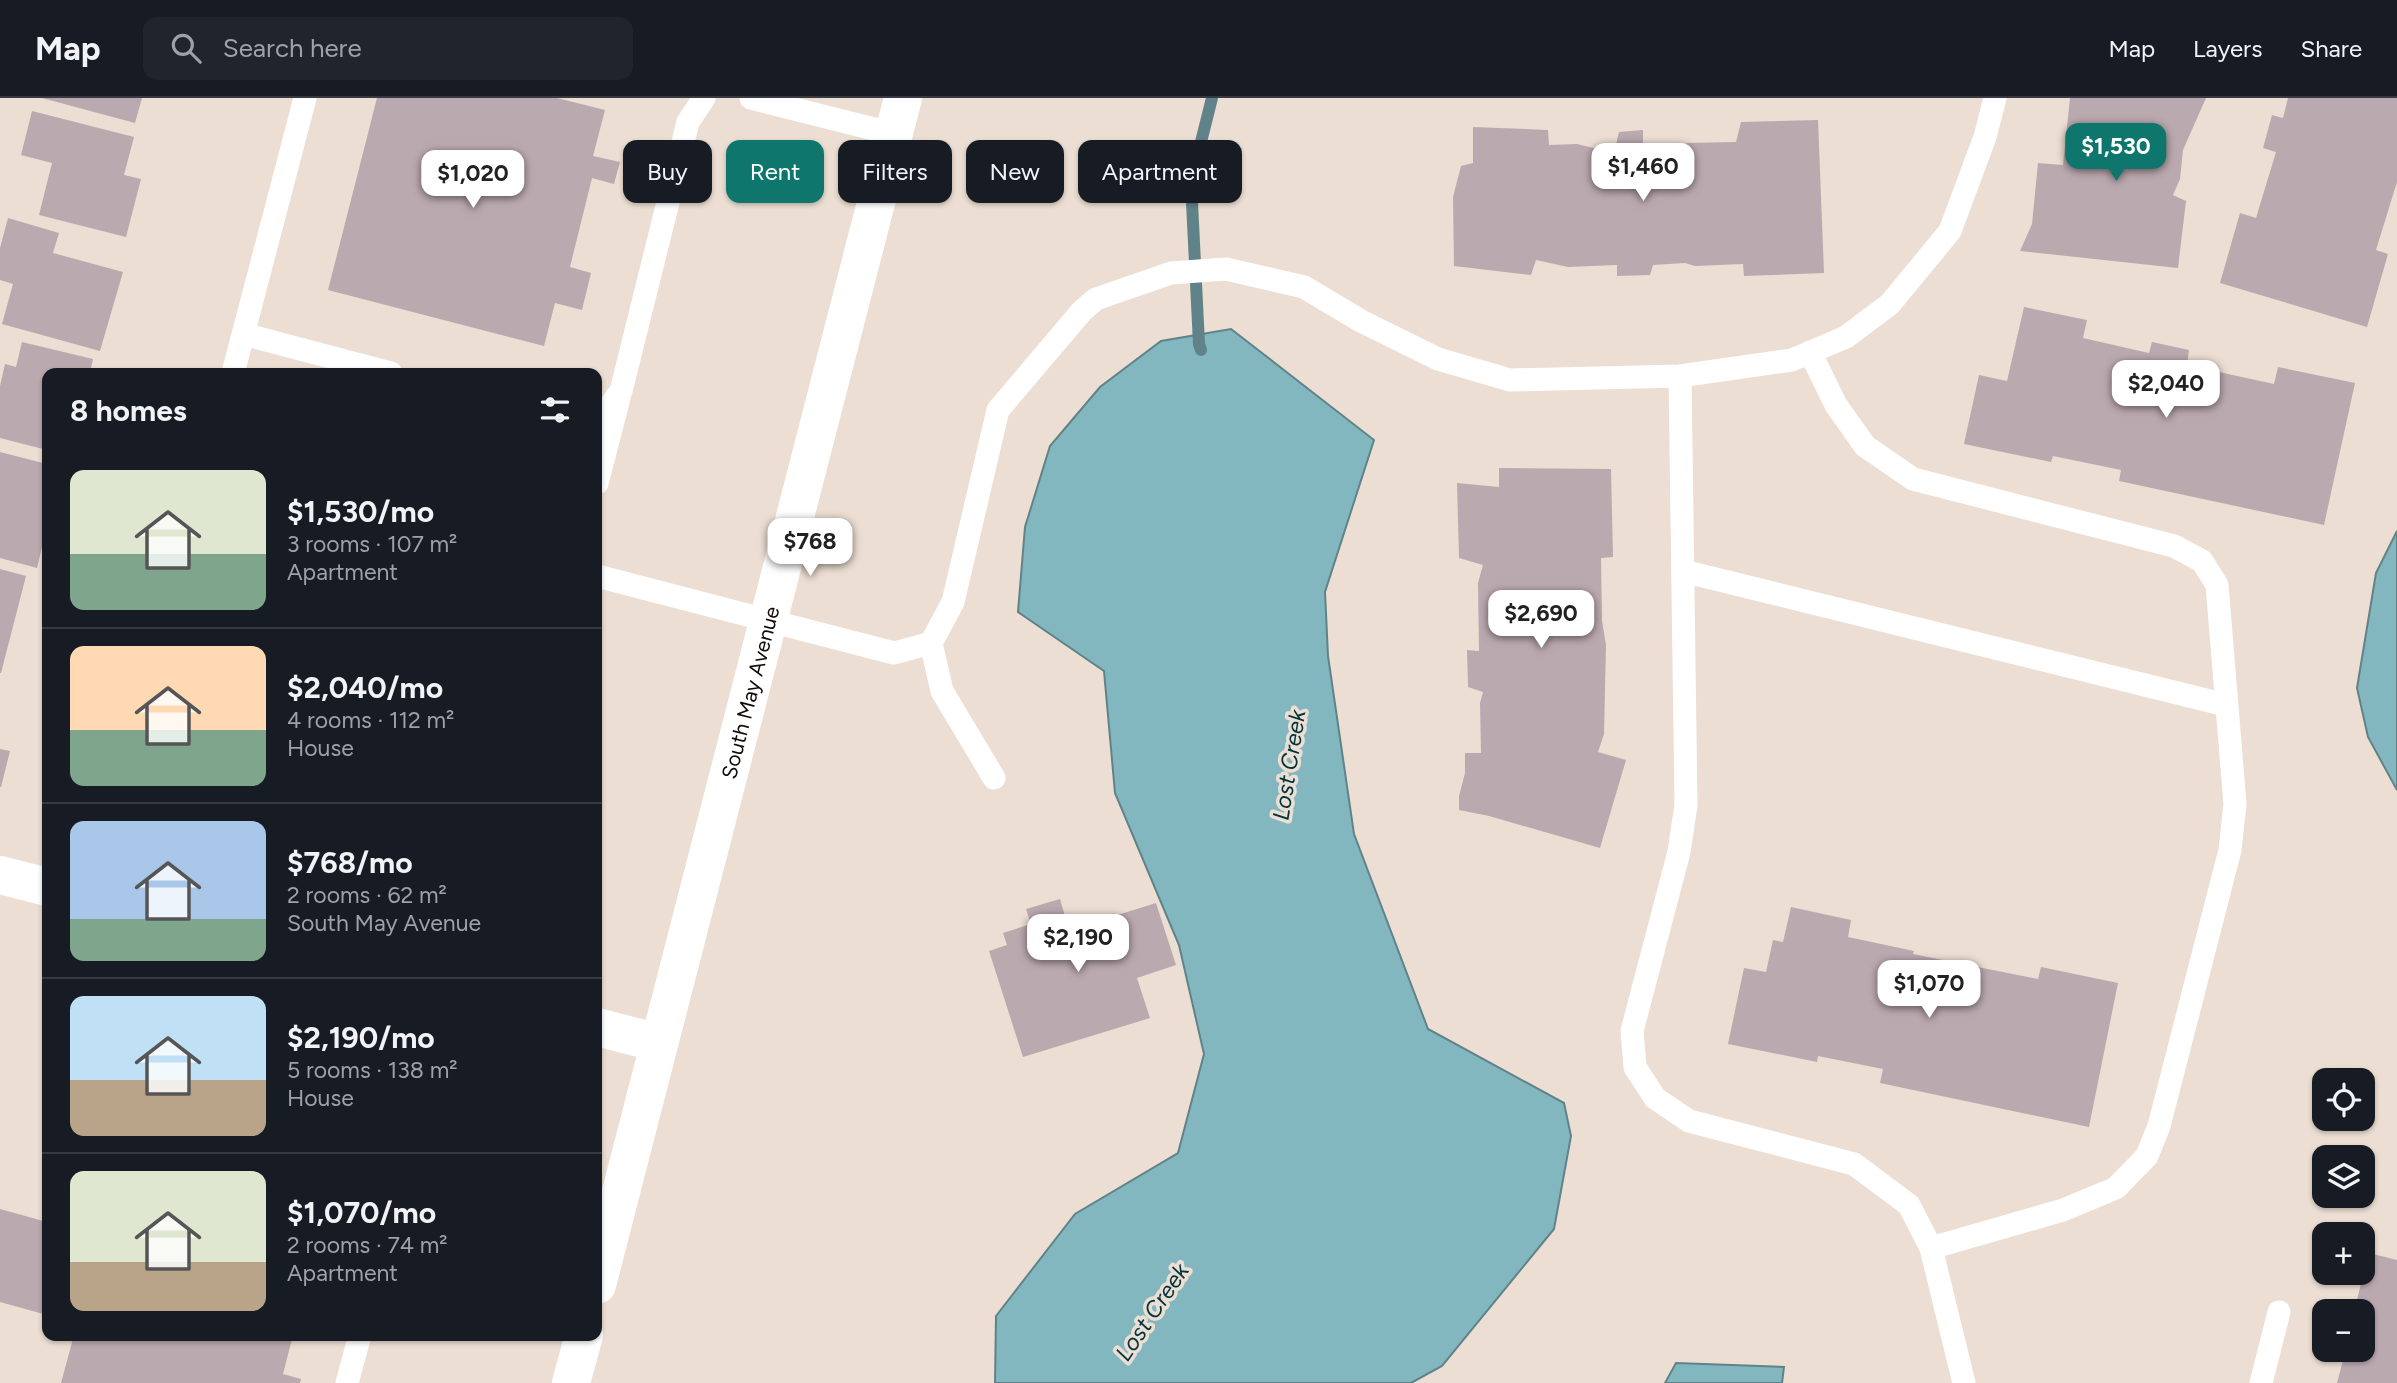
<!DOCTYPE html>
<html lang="en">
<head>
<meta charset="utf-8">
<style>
	body { margin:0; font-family:Figtree,sans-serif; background:#20242c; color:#f1f3f6; height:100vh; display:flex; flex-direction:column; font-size:26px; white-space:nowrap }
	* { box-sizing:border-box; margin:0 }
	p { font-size:23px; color:#9ea1a6 }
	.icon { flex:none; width:38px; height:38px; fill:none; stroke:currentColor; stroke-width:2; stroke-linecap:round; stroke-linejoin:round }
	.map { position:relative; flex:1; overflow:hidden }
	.sheet { position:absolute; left:42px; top:270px; width:560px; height:973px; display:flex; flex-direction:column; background:#171b24; border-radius:14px; box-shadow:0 2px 5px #0004 }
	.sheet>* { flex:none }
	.banner { position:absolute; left:623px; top:42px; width:665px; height:63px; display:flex; gap:14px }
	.controls { position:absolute; left:2312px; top:970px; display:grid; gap:14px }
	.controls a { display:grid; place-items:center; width:63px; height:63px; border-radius:14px; background:#171b24; box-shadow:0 2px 5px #0004; font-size:35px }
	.price { position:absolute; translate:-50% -60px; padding:0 16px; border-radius:14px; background:#fff; color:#222; font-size:23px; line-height:46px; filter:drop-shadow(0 2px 4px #0008) }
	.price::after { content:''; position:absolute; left:50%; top:42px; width:21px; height:16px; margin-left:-10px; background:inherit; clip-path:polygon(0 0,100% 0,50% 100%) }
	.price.selected { background:#0f766e; color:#fff }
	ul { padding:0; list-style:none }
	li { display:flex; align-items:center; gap:21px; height:175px; padding:0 28px }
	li+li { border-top:2px solid #363941 }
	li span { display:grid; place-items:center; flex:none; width:196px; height:140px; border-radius:14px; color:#555 }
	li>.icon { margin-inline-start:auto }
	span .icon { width:84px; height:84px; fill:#fffc; stroke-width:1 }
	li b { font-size:30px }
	h2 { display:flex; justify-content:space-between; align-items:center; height:84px; padding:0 28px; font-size:30px }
	.pill { padding:0 24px; border-radius:14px; background:#171b24; box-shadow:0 2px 5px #0004; font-size:24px; line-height:63px }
	.pill.selected { background:#0f766e; color:#fff }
	header { display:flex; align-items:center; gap:42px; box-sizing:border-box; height:98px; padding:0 35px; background:#171b24; border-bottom:2px solid #363941 }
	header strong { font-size:33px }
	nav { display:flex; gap:38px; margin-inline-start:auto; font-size:24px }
	.search { width:490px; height:63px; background:#20242c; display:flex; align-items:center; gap:18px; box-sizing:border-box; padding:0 24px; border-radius:14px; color:#9ea1a6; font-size:26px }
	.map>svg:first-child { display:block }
</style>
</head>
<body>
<header>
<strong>Map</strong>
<div class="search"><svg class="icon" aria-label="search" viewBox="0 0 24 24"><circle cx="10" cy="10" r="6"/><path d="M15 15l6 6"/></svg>Search here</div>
<nav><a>Map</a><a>Layers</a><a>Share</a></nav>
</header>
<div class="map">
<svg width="2397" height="1285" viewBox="0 0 2397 1285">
	<rect width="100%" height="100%" fill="#ecded2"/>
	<path fill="#83b7c0" stroke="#608389" stroke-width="2" d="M1231 231 1374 342 1325 494 1328 558 1354 736 1428 931 1564 1005 1571 1038 1554 1131 1442 1268 1411 1285H995L996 1218 1075 1116 1178 1055 1204 956 1179 847 1115 695 1104 573 1018 514 1025 429 1050 348 1100 289 1161 243Z
		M2397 433V692L2368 639 2357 590 2376 475Z
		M1676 1265 1784 1269 1782 1285H1665Z"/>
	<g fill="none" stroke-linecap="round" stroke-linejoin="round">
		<path stroke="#608389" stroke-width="12" d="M1201 252 1199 246 1191 84 1212 0"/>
	</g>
	<path fill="#bba9b0" d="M42 0H142L135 25Z
		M377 0H557L605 12 593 58 620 64 614 86 592 80 570 169 591 175 582 212 555 205 544 248 328 192Z
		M2070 0H2206L2183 52 2180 81 2173 97 2186 103 2178 170 2020 153 2032 126 2038 65 2063 67Z
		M2288 0H2397V84L2376 152 2388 156 2367 229 2220 185 2240 115 2256 120 2276 54 2263 50 2272 17 2283 20Z
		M32 13 134 39 124 77 141 81 126 139 39 117 52 65 21 57Z
		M1818 22 1824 175 1744 178 1743 166 1695 168 1685 165 1653 167 1650 177 1617 178V167L1568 169 1536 162 1531 177 1454 168 1453 99 1461 68 1473 65V29L1548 32 1549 47 1577 46 1614 55 1619 34 1643 32V45L1684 55 1686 45 1736 44 1741 24Z
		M8 120 59 135 53 155 123 174 100 253 2 226 13 186 0 182V150Z
		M2024 209 2087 222 2083 240 2149 255 2152 244 2189 252 2187 267 2274 286 2278 269 2355 285 2324 427 2119 383 2121 372 2053 358 2051 364 1964 346 1979 277 2007 283Z
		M22 244 93 261 90 275H47V352L0 340V288L5 266 16 269Z
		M0 354 47 366V428L37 470 0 460Z
		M1499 370 1611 371 1613 459 1601 460 1602 523 1606 547 1604 636 1598 654 1626 662 1600 750 1489 718 1459 712V698L1465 675V655H1481L1480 605 1483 594 1468 589 1467 552 1479 553 1478 485 1483 467 1459 460 1457 385 1499 389Z
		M0 471 26 478 1 575H0Z
		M0 651 10 653 1 689H0Z
		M1060 801 1069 832 1156 805 1176 867 1137 880 1150 920 1023 959 989 853 1007 847 1003 835 1031 826 1026 811Z
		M1791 809 1851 822 1848 839 1914 853 1913 856 2038 881 2041 869 2118 885 2089 1029 1880 985 1883 971 1818 958 1817 964 1728 946 1744 870 1766 874 1773 842 1783 844Z
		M0 1111 47 1124V1217L0 1204Z
		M2369 1155 2397 1162V1285H2337L2346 1251H2362V1213H2354Z
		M74 1237H293L283 1276 301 1281 300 1285H61Z"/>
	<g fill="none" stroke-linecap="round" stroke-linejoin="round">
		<path stroke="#fff" stroke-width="23" d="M751 0 894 36
			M243 236 391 275
			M1810 254 1836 307 1865 348 1913 381 2174 448 2202 463 2217 487 2235 706 2230 752 2159 1028 2147 1058 2116 1090 2063 1112 1931 1150 1964 1285
			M233 275 305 0
			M1680 278 1686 707 1679 754 1632 933 1635 969 1655 1000 1689 1023 1854 1066 1909 1107 1931 1150
			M597 319H601L621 293 688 24 704 0
			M597 385 619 300
			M1683 473 2226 607
			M597 478 894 555 931 545 953 504 998 312 1082 213 1096 201 1171 175 1226 171 1304 189 1361 223 1438 261 1510 282 1680 278 1792 262 1846 239 1890 206 1950 133 1985 39 1995 0
			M931 545 942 593 994 680
			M347 1285 360 1237
			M2261 1285 2279 1214"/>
		<path stroke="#fff" stroke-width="38" d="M0 777 47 789
			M597 929 659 945"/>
		<g stroke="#fff" stroke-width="38">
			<path id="s1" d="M597 1187 903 0"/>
			<path d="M571 1285 584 1237"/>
		</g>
	</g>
	<g text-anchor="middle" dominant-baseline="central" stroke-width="7" stroke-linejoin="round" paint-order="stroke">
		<g font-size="21" fill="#100b08" stroke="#ecded2">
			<text stroke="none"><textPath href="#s1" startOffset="612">South May Avenue</textPath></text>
		</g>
		<g font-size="23" font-style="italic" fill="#00343c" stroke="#ecded2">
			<text transform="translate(1289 667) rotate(-81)">Lost Creek</text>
			<text transform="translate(1152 1214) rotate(-56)">Lost Creek</text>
		</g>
	</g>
</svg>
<div class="controls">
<a><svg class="icon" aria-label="locate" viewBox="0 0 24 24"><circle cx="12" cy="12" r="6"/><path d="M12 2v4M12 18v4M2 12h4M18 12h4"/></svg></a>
<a><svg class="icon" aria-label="layers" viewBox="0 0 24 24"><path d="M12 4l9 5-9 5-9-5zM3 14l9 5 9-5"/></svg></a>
<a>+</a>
<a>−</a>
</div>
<b class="price selected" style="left:2116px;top:85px">$1,530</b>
<b class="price" style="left:1643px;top:105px">$1,460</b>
<b class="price" style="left:473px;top:112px">$1,020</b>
<b class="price" style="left:2166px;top:322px">$2,040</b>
<b class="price" style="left:810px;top:480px">$768</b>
<b class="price" style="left:1541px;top:552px">$2,690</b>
<b class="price" style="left:1078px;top:876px">$2,190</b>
<b class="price" style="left:1929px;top:922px">$1,070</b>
<div class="banner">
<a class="pill">Buy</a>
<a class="pill selected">Rent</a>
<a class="pill">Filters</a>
<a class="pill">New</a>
<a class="pill">Apartment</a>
</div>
<section class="sheet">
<h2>8 homes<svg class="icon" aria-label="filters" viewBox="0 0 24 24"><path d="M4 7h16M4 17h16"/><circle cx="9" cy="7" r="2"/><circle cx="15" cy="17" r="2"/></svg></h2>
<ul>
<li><span style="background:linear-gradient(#dfe7d0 60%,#7fa58c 0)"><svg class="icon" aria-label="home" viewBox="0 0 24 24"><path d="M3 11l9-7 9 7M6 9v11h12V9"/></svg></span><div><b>$1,530/mo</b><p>3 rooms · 107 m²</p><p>Apartment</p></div></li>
<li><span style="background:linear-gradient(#ffd9b3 60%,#7fa58c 0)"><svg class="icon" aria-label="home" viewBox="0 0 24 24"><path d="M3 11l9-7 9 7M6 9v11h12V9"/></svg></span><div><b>$2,040/mo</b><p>4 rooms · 112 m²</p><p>House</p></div></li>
<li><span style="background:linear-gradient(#a9c7e8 70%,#7fa58c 0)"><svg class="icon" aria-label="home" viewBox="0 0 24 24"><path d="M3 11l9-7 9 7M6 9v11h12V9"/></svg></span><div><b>$768/mo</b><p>2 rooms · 62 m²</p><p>South May Avenue</p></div></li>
<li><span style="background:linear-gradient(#bfe0f5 60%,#b9a48a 0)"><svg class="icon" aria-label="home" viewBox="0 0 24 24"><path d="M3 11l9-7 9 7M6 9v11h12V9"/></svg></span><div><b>$2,190/mo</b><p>5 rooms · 138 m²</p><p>House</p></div></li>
<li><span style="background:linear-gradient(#dfe7d0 65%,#b9a48a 0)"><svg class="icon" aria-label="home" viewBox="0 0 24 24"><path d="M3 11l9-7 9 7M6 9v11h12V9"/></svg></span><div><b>$1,070/mo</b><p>2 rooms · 74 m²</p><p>Apartment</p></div></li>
</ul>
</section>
</div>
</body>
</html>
